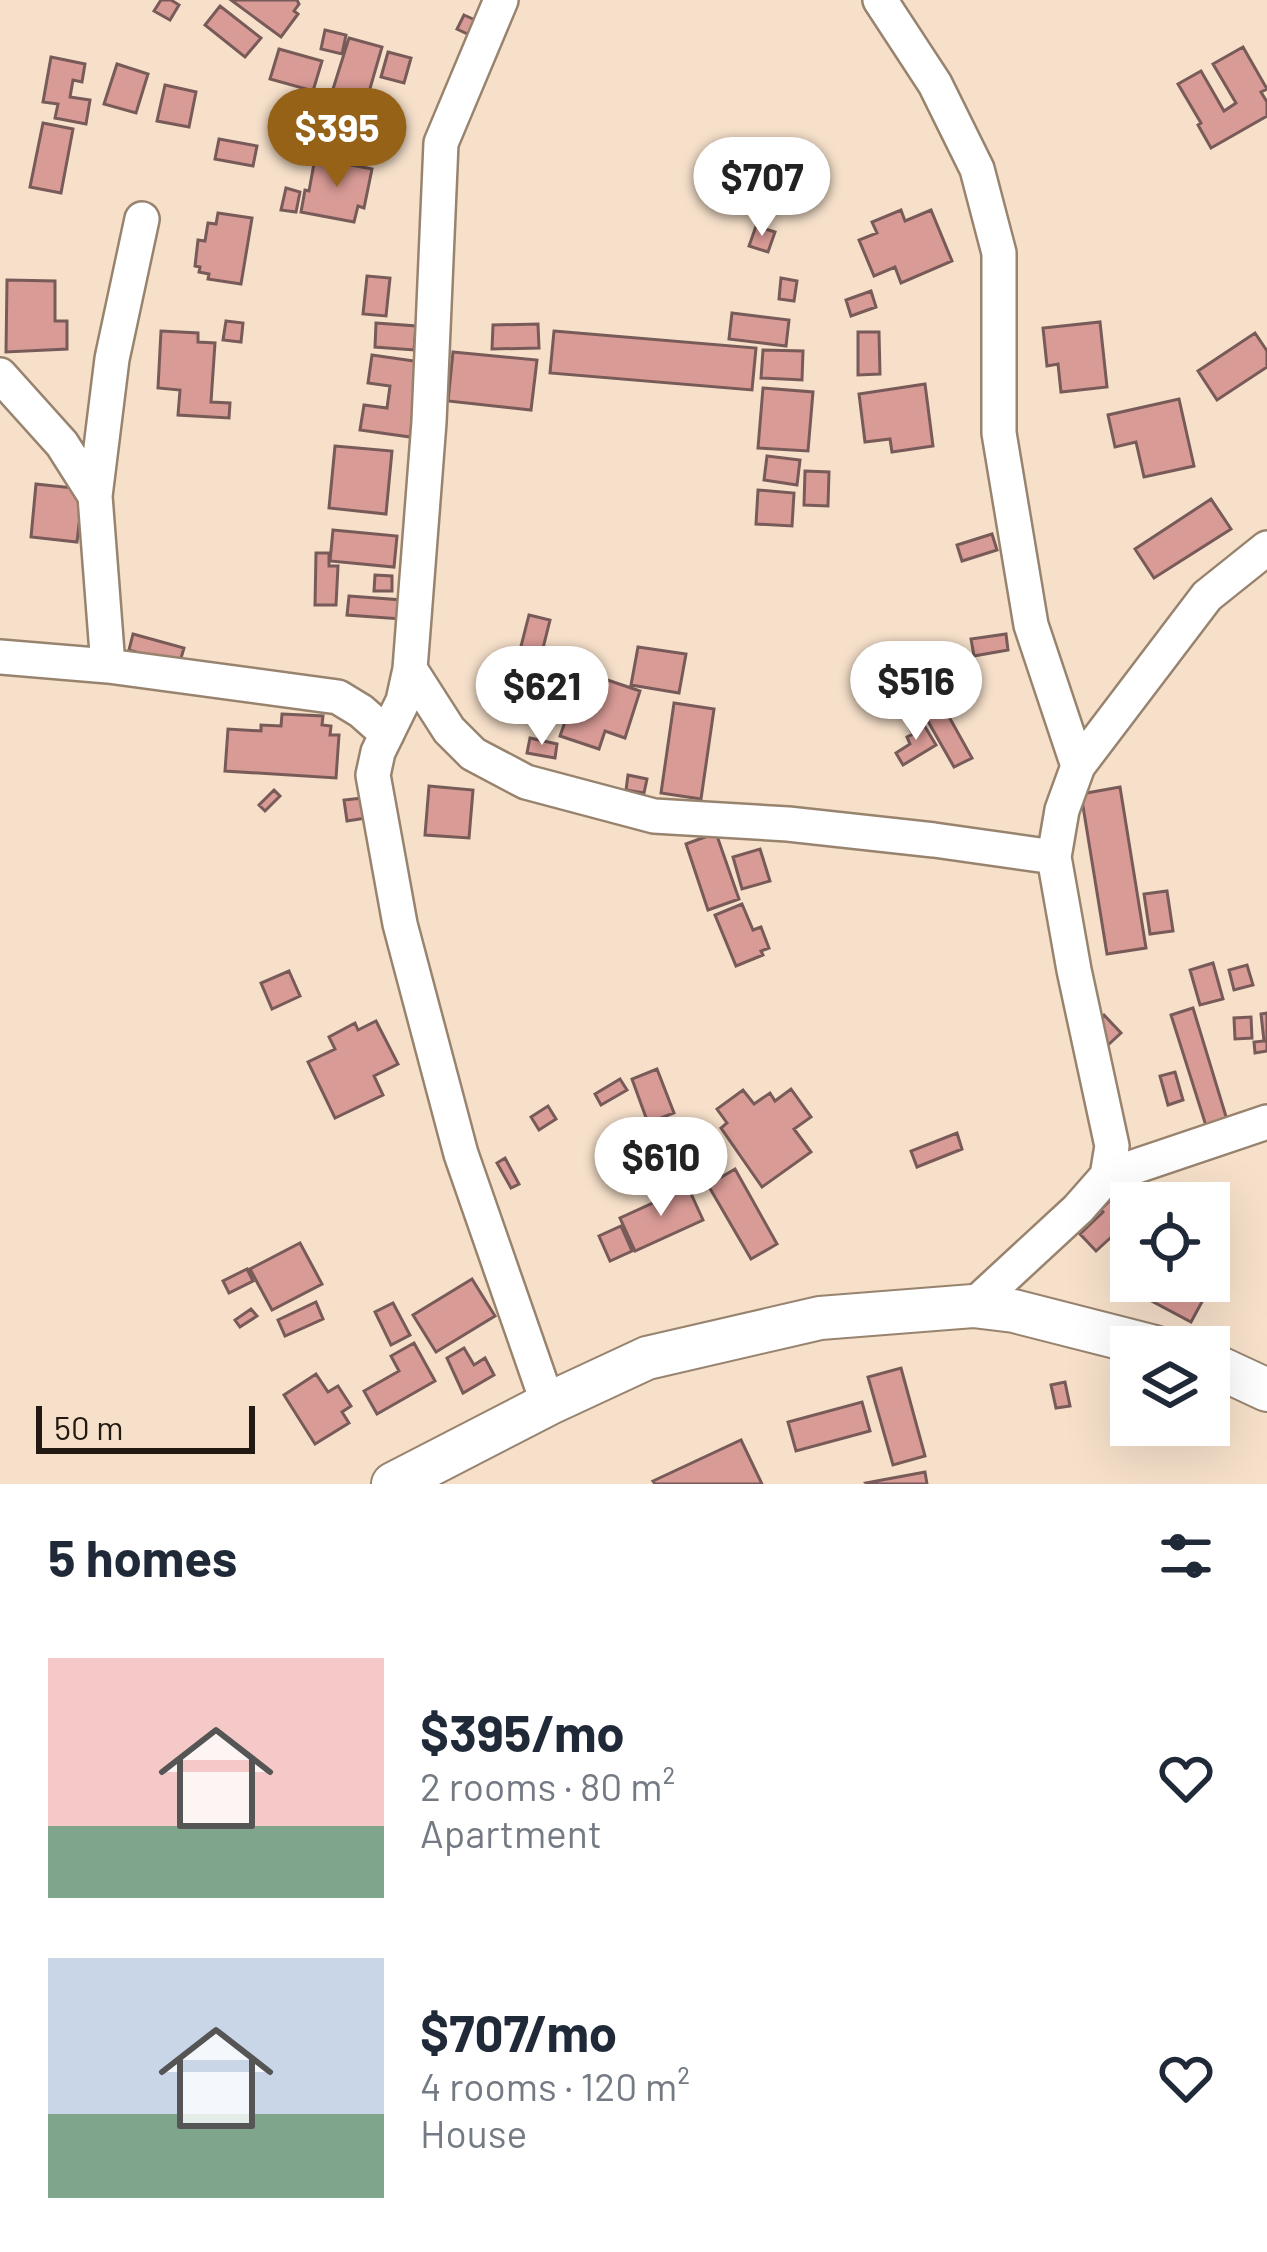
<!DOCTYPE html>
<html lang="en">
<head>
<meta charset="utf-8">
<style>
	body { margin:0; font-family:Barlow,sans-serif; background:#f2f2f3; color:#1f2937; height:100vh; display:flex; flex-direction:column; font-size:45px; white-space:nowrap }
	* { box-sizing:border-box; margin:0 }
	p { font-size:39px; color:#747a83 }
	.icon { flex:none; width:66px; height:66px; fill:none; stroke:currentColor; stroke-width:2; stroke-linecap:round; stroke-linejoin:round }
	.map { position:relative; height:1484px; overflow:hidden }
	.drawer { display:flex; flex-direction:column; background:#fff; flex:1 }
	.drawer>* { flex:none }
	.controls { position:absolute; left:1110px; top:1182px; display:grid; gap:24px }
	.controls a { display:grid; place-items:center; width:120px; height:120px; border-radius:0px; background:#fff; box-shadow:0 12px 48px #0002; font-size:60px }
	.scale { position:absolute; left:36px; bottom:30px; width:219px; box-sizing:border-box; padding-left:12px; border:6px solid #221a12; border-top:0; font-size:33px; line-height:42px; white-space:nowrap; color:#221a12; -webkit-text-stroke:9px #f6e0ca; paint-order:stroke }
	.price { position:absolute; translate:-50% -102px; padding:0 27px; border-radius:42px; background:#fff; color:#222; font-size:39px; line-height:78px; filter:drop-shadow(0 3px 6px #0008) }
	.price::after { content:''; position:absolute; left:50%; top:72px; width:36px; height:27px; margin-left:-18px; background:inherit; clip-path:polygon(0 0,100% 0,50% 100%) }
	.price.current { background:#966217; color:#fff }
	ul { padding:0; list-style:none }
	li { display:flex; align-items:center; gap:36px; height:300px; padding:0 48px }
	li span { display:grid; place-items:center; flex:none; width:336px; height:240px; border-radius:0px; color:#555 }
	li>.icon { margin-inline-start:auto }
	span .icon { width:144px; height:144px; fill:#fffc; stroke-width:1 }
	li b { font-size:51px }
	h2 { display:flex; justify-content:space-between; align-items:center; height:144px; padding:0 48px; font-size:51px }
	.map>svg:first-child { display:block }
</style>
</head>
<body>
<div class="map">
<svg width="1267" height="1484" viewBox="0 0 1267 1484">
	<rect width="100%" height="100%" fill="#f6e0ca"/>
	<path fill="#d99b96" stroke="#785b58" stroke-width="3" d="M161 0H171L179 5 170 20 154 11Z
		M231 0H297L299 4 294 11 298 14 281 37Z
		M220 6 261 38 245 57 205 25Z
		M464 15 484 24 478 39 457 29Z
		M325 30 346 35 342 54 321 49Z
		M349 38 382 47 367 99 333 89Z
		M1243 47 1267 89 1261 92 1267 102V116L1211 148 1198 125 1201 123 1178 84 1201 71 1224 111 1236 103 1213 64Z
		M279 49 322 61 313 91 270 79Z
		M388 52 411 58 404 83 381 77Z
		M51 57 85 64 82 82 73 80 70 97 90 100 86 124 55 118 58 104 43 102Z
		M117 64 148 74 136 113 104 104Z
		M165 85 196 92 189 127 157 121Z
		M43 123 73 129 61 193 30 187Z
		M219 139 257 146 253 166 215 159Z
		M315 158 372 169 364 208 358 206 354 222 301 212 305 190 309 191Z
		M767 175 776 191 748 207 738 190Z
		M286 188 300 192 296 212 281 210Z
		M901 210 905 221 931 210 952 261 901 283 895 267 874 276 859 240 877 233 872 222Z
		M218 213 252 218 241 284 208 279 209 274 199 272 200 267 195 266 198 240 205 241 208 223 216 224Z
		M756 226 775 232 768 252 749 246Z
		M367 276 390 278 386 316 363 314Z
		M781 278 797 281 794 301 779 299Z
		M7 280 55 281V321H67V349L6 352Z
		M871 291 876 307 851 316 846 300Z
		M732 313 789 320 786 346 729 339Z
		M226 321 243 323 241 342 223 340Z
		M1100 322 1107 387 1061 392 1058 364 1047 366 1043 328Z
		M376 323 416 326 414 350 375 347Z
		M538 324 539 348 492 349 493 325Z
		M161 331 198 333V342L215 343 211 402 230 403 229 418 178 415 180 390 158 388Z
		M554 331 756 348 752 390 550 373Z
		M858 332H879L880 374 858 375Z
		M1255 333 1267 351V367L1217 400 1198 371Z
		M763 350 803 351 802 380 761 378Z
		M453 352 537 360 531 410 448 401Z
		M372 355 421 362 410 437 360 430 364 405 387 408 390 386 368 383Z
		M925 384 933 446 892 452 890 439 865 442 859 394Z
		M763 388 813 392 808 451 758 448Z
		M1179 399 1194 466 1144 477 1136 442 1115 447 1108 415Z
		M335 446 392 451 386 514 329 508Z
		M767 456 800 460 797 485 764 480Z
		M805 471 829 472 828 506 804 505Z
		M36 484 83 489 77 542 31 537Z
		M758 490 794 493 792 526 756 524Z
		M1211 499 1231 529 1154 578 1135 549Z
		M333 530 397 536 394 567 330 561Z
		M992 534 997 550 962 561 957 545Z
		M316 553H329V566H338L336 605H315Z
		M375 575 392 576V591H374Z
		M349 596 402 600 401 619 347 615Z
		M529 615 550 620 539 664 518 658Z
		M133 634 184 648 179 665 129 650Z
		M1006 634 1008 650 974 656 971 639Z
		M638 647 686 654 679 693 631 685Z
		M569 667 640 691 625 738 605 731 599 749 560 736 565 722 542 714 551 685 562 689Z
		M674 703 714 709 701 799 661 793Z
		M943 706 972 758 954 767 925 716Z
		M282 714 323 716 322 725 331 726 330 735H339L336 778 225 771 228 729 261 731V725L281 726Z
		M921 720 936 745 903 765 896 753 910 744 907 737 913 734 909 727Z
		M530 738 557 744 555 758 527 753Z
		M628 775 647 779 644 793 626 790Z
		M429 786 473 790 469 838 425 835Z
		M1120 787 1146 948 1107 954 1081 794Z
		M274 790 280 796 265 811 259 805Z
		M363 798 366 818 347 821 344 800Z
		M716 833 739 899 708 910 686 844Z
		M760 849 770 881 742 889 733 857Z
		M1167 891 1173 931 1150 934 1144 894Z
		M742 904 753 930 761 927 769 948 761 951 763 955 736 966 715 915Z
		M1213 963 1223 999 1200 1005 1190 970Z
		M1247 965 1253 985 1234 990 1229 970Z
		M289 971 300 996 272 1009 261 983Z
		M1193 1008 1228 1123 1207 1129 1171 1015Z
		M1267 1013V1051L1255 1053 1254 1042 1264 1041 1261 1014Z
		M1104 1015 1121 1033 1108 1045 1091 1027Z
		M1251 1017 1252 1038 1235 1039 1234 1018Z
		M376 1021 398 1064 374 1076 383 1095 335 1118 308 1062 335 1049 329 1037 355 1023 358 1030Z
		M657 1069 674 1113 648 1123 632 1079Z
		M1175 1072 1183 1100 1168 1105 1160 1076Z
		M620 1079 627 1090 601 1105 595 1094Z
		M791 1089 811 1117 794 1129 811 1152 762 1187 721 1128 727 1123 717 1109 743 1090 754 1104 770 1093 775 1101Z
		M548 1106 556 1119 539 1130 531 1117Z
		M957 1133 962 1149 917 1167 911 1151Z
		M505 1158 519 1184 511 1188 497 1163Z
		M735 1169 777 1244 751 1259 708 1185Z
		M1137 1176 1163 1203H1131V1243L1119 1230 1096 1251 1080 1234 1103 1212 1101 1209Z
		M688 1187 703 1220 635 1251 620 1218Z
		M621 1226 632 1251 610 1261 599 1236Z
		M300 1243 322 1284 272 1310 250 1269Z
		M247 1269 253 1281 229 1293 223 1281Z
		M472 1279 495 1316 436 1352 413 1315Z
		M1138 1281H1166L1203 1300 1191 1322 1133 1291Z
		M316 1302 323 1319 285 1336 278 1320Z
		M393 1303 410 1335 391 1345 375 1312Z
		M251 1309 257 1316 240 1327 235 1320Z
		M414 1343 435 1381 377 1414 364 1391 399 1371 391 1356Z
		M464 1348 474 1365 485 1358 494 1375 463 1393 447 1358Z
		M901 1368 925 1456 893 1465 868 1377Z
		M316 1374 328 1392 338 1386 351 1406 342 1412 349 1423 315 1444 284 1395Z
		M1065 1382 1070 1406 1056 1408 1051 1385Z
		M862 1402 870 1431 796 1451 788 1422Z
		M741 1440 762 1484H655L653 1481Z
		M925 1472 927 1484H867L866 1483Z"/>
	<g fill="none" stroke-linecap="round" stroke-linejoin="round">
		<defs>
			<path id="minor" d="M501 0 441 143 429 422 410 669 403 701 378 752 373 775 400 924 461 1154 548 1404
				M880 0 935 84 977 169 999 253V433L1031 625 1078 766
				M0 375 62 444 95 496
				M0 657 108 666 338 697 361 711 387 734
				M108 666 95 496 112 359 142 219
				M410 669 449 730 473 754 526 782 654 816 788 824 934 840 1054 857
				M1107 1176 1267 1122
				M973 1306 1078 1209 1107 1176 1112 1146 1074 970 1054 857 1062 810 1078 766 1207 596 1267 548"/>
			<path id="tertiary" d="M1209 1363 1267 1390
				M393 1484 548 1404 647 1358 820 1318 973 1306 1014 1311 1155 1347"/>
		</defs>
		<use href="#minor" stroke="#98836f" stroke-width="38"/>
		<use href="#tertiary" stroke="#98836f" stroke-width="46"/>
		<use href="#minor" stroke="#fff" stroke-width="33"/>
		<use href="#tertiary" stroke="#fff" stroke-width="42"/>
	</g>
</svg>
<div class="controls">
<a><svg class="icon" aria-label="locate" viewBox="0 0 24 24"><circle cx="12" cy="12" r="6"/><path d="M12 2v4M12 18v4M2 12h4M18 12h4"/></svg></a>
<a><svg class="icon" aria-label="layers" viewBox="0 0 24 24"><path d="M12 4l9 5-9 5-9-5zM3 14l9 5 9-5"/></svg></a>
</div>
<div class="scale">50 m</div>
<b class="price current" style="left:337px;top:190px">$395</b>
<b class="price" style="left:762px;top:239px">$707</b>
<b class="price" style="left:916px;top:743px">$516</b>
<b class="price" style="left:542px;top:748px">$621</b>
<b class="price" style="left:661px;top:1219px">$610</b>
</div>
<section class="drawer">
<h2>5 homes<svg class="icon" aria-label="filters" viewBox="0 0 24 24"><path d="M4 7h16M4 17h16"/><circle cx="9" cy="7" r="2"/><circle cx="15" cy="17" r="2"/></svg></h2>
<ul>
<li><span style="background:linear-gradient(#f6c9c9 70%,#7fa58c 0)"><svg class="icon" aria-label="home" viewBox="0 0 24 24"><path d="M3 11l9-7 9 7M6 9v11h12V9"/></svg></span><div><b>$395/mo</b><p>2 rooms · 80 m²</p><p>Apartment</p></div><svg class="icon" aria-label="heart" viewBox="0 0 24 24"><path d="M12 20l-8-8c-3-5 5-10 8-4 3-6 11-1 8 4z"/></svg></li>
<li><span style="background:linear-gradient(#c9d6e8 65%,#7fa58c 0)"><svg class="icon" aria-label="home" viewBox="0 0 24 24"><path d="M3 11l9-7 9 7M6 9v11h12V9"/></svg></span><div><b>$707/mo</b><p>4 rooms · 120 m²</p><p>House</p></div><svg class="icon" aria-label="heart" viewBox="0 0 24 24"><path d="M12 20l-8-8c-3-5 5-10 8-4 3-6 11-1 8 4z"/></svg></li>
</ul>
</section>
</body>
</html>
